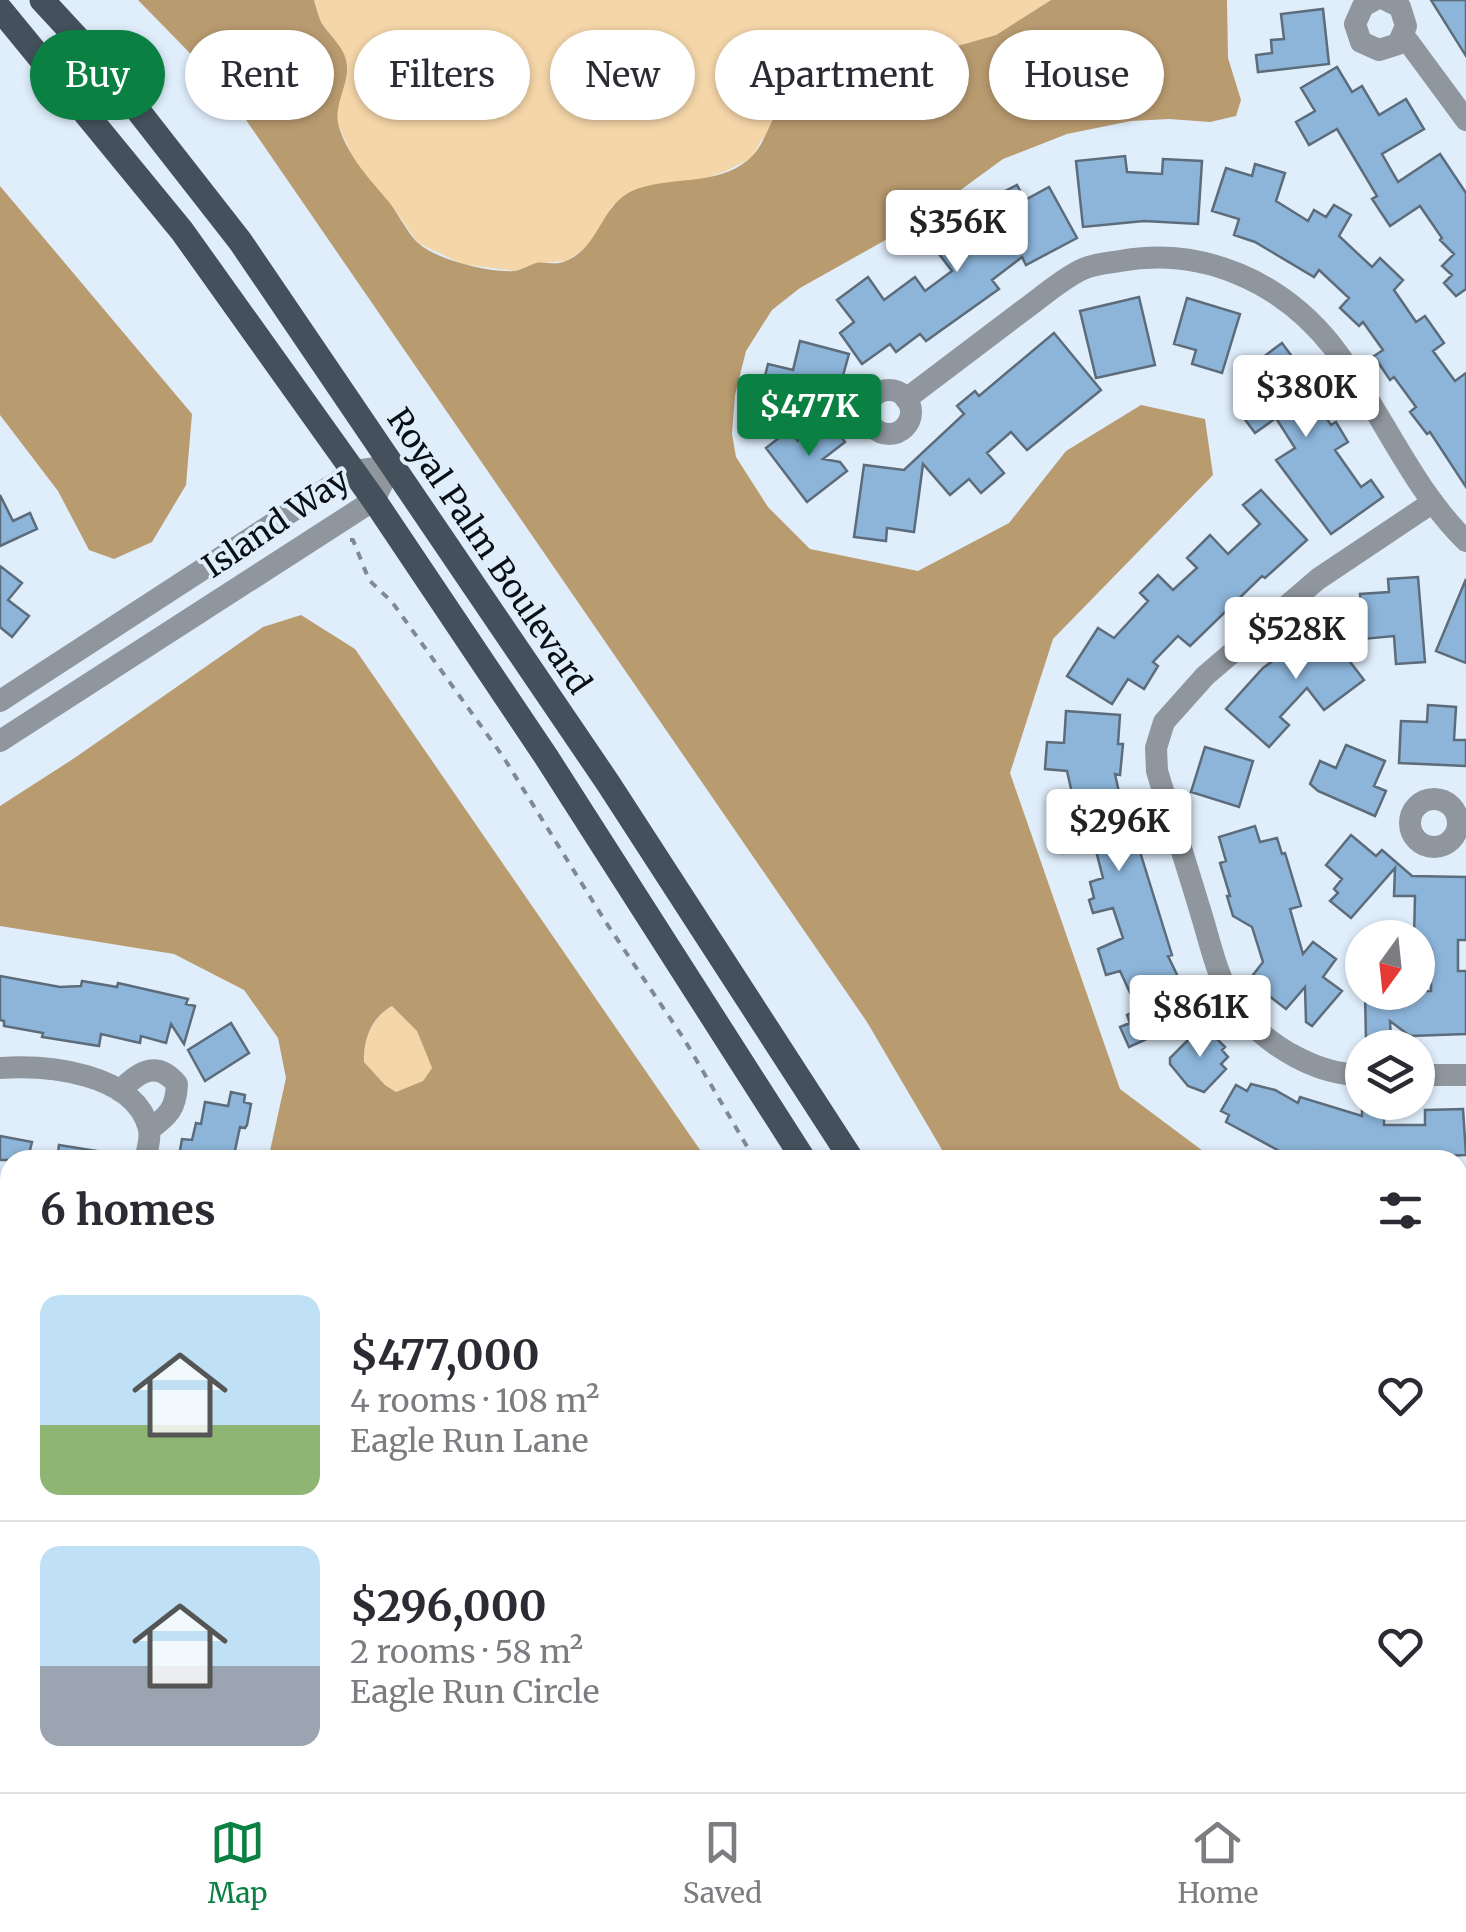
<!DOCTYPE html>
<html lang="en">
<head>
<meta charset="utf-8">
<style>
	body { margin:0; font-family:Merriweather,serif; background:#f2f2f3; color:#2b2b33; height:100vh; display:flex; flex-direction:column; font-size:38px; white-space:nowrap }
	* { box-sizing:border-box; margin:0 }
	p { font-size:32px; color:#7c7c81 }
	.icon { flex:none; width:55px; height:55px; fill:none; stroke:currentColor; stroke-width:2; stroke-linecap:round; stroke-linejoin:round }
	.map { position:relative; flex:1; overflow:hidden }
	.sheet { position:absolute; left:0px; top:1150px; width:1468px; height:642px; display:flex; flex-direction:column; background:#fff; border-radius:30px 30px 0 0; box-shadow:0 2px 8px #0004 }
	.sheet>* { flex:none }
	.guide { position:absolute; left:30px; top:30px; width:1408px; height:90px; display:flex; gap:20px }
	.needle { width:65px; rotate:195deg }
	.controls { position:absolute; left:1345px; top:920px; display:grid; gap:20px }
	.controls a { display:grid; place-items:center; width:90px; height:90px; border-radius:50%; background:#fff; box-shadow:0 2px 8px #0004; font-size:50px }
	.price { position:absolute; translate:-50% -85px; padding:0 22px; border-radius:10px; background:#fff; color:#222; font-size:32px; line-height:65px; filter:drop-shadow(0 2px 5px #0008) }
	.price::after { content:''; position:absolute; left:50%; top:60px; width:30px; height:22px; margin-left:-15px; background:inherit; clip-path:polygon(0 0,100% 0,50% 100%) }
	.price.current { background:#0b8043; color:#fff }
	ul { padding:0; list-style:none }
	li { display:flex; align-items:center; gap:30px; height:250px; padding:0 40px }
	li+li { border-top:2px solid #e1e1e2 }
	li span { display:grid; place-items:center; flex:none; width:280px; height:200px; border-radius:20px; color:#555 }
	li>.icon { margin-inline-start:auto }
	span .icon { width:120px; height:120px; fill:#fffc; stroke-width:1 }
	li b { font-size:42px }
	h2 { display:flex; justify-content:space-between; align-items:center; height:120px; padding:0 40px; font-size:42px }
	.chip { padding:0 35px; border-radius:45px; background:#fff; box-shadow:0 2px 8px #0004; font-size:35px; line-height:90px }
	.chip.current { background:#0b8043; color:#fff }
	.tabs { display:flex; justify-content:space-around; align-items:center; height:140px; border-top:2px solid #e1e1e2; background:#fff; font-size:28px; color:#7c7c81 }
	.tabs a { display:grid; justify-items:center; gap:5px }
	.tabs .current { color:#0b8043 }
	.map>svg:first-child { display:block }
</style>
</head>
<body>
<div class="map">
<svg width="1466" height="1792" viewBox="0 0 1466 1792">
	<rect width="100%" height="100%" fill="#e0eefc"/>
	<path fill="#f5d6a9" d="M314 0H1051L996 35 912 59 888 69 763 138 751 158 726 171 707 178 647 187 612 206 591 244 567 261 538 263 514 271 462 264 418 243 392 206 356 165 338 124V101L346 59 320 20Z
		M392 1006 417 1031 432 1068 423 1081 396 1092 385 1085 364 1062C363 1039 372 1018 392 1006Z
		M0 1629 10 1636V1782L111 1783 104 1792H0Z"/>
	<path fill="#b99b70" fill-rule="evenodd" d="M138 0H314C316 7 318 15 321 22 328 34 343 46 346 60 352 82 332 103 339 127 349 158 369 178 389 202 398 214 405 228 415 240 432 259 489 273 514 271 522 270 529 265 536 263 546 261 556 266 566 261 600 247 600 206 632 191 668 175 716 187 748 160 773 138 767 106 803 90 838 74 881 79 912 59L996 35 1051 0H1227L1228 58 1241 100 1236 116 1210 122 1169 119 1131 121 1067 134 1003 159 914 224 800 288 772 310 746 351 735 395 732 434 736 457 768 507 810 549 918 571 1009 523 1066 451 1141 405 1205 419 1213 475 1053 639 1010 773 1120 1089 1215 1160H948L867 1022 224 88Z
		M0 186 192 414 186 485 152 542 114 559 89 550 58 491 0 415Z
		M301 615 355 649 707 1160H268L286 1078 278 1038 244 990 174 954 0 926V806L73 759 263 627ZM392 1006 417 1031 432 1068 423 1081 396 1092 385 1085 364 1062C363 1039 372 1017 392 1006Z
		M1458 1210H1466V1538L1458 1546Z
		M1458 1718 1466 1726V1792H1283L1278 1783 1458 1782Z
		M721 1783 1027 1782 1031 1792H718Z"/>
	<path fill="#8db5da" stroke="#5c6c7a" stroke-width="2.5" d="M1431 0H1466V56Z
		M1323 9 1329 64 1258 72 1256 55 1272 53 1271 40 1284 39 1281 14Z
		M1337 67 1352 92 1362 86 1379 115 1406 99 1424 129 1382 154 1398 182 1440 154 1466 193V289L1456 296 1444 283 1452 275 1442 266 1454 254 1440 240 1442 238 1420 206 1390 226 1372 199 1377 196 1337 129 1309 145 1296 122 1315 111 1301 88Z
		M1125 156 1127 172 1162 174 1163 159 1202 161 1198 224 1144 221 1083 227 1076 161Z
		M1255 164 1285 173 1276 201 1308 221 1314 210 1326 217 1334 205 1351 215 1339 236 1372 267 1380 258 1403 280 1394 290 1416 322 1425 316 1444 343 1433 351 1455 381 1466 373V487L1430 432 1427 434 1410 412 1416 407 1394 377 1390 380 1374 356 1383 350 1363 322 1359 326 1340 308 1349 298 1319 270 1314 277 1255 242 1234 235 1239 219 1212 211 1226 168 1252 176Z
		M1017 185 1025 200 1049 187 1077 238 1026 265 1022 257 992 280 999 289 926 341 920 334 896 352 890 344 862 364 840 333 854 322 837 300 868 277 884 300 915 277 925 291 952 271 939 254 996 210 990 199Z
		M1139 297 1155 365 1096 378 1080 311Z
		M1187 298 1240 314 1222 373 1192 364 1196 350 1174 344Z
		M1054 333 1101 390 1027 450 1011 432 987 453 1004 473 981 493 969 479 950 495 923 464 914 532 887 528 886 541 854 537 864 465 904 470 964 414 957 406 975 391 979 396Z
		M800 341 849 354 833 411 761 392 768 364 793 370Z
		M1282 343 1316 389 1310 394 1331 425 1336 422 1348 442 1335 450 1361 487 1371 480 1383 497 1331 534 1276 460 1295 448 1276 418 1255 433 1238 410 1259 394 1243 372Z
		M827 418 845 442 823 459 840 462 847 471 807 502 766 448 789 430 798 441Z
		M1261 490 1307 540 1265 578 1262 576 1190 646 1178 636 1153 662 1158 666 1144 689 1128 679 1112 704 1067 676 1098 628 1114 638 1148 601 1140 593 1158 575 1173 590 1197 568 1187 558 1210 535 1228 554 1260 524 1243 505Z
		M0 495 13 521 30 513 37 529 0 546Z
		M0 566 22 583 8 600 29 616 12 637 0 627Z
		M1418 577 1425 662 1396 664 1394 636 1363 639 1360 594 1389 592 1388 579Z
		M1466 579V663L1436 651Z
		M1332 617 1349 640 1334 641 1364 680 1324 710 1307 688 1280 717 1289 725 1269 747 1226 709 1263 668Z
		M1428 705 1456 707 1454 740H1466V766L1399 763 1401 721 1427 722Z
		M1066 711 1120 715 1118 744H1123L1120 775 1115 774 1122 806 1131 804 1141 855 1172 955 1168 956 1197 1016 1129 1047 1120 1027 1130 1023 1127 1015 1138 1010 1120 971 1106 975 1098 949 1123 938 1113 908 1093 913 1089 900 1094 898 1090 882 1103 878 1095 847 1064 853 1059 828 1079 824 1067 771 1045 769 1047 742 1064 743Z
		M1346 745 1385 761 1374 786 1386 791 1375 816 1318 791 1310 784 1320 761 1336 768Z
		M1205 747 1253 761 1239 807 1191 792Z
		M1255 826 1260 842 1277 838 1282 854 1285 853 1301 906 1290 909 1303 954 1313 942 1336 959 1323 977 1342 991 1312 1026 1306 1022 1305 987 1286 1009 1264 992 1267 985 1253 975 1263 962 1252 927 1233 916 1227 896H1230L1220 863 1226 861 1219 837Z
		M1351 835 1376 856 1382 850 1412 876 1466 877V940H1458V971H1466V1034L1410 1036 1390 1021 1391 1041H1366L1365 992 1431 991V949L1418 948V938H1414L1415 896H1394L1395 868 1351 918 1330 901 1338 893 1334 889 1342 879 1326 865Z
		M0 976 60 987 81 986 82 981 117 987 118 983 188 999 186 1004 195 1006 184 1044 171 1024 166 1043 141 1036 140 1043 101 1034 99 1046 55 1039 42 1037 43 1033 4 1026V1021L0 1020Z
		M231 1023 249 1053 205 1081 188 1050Z
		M1203 1025 1225 1047 1222 1050 1228 1057 1221 1064 1226 1069 1204 1092 1188 1086 1170 1064V1058Z
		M1251 1084 1275 1090 1298 1103 1300 1097 1362 1116V1109L1384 1110V1125H1425V1110L1463 1109 1466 1155 1444 1156 1441 1160H1347L1315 1151 1313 1160H1281L1283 1153 1226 1122 1229 1115 1221 1111 1236 1085 1247 1091Z
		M231 1092 245 1095 244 1102 251 1104 247 1125 245 1128 240 1127 233 1160 179 1156 182 1139 192 1140 196 1123 201 1124 205 1102 228 1106Z
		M0 1136 32 1142 30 1150 36 1160H0Z
		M59 1145 103 1152 102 1160H57Z"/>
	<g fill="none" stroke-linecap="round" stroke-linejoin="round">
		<path stroke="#7e8993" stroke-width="4" stroke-dasharray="8 8" stroke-linecap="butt" d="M350 540H353L369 580 392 602 504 758 605 921 684 1039 755 1160
			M0 1659 10 1674
			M0 1731 10 1733
			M1100 1782 1104 1792"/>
		<path stroke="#8f969d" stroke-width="22" d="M1374 0 1363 6 1355 24 1361 42 1379 50 1398 44 1406 26 1400 7 1386 0
			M1404 36 1466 120
			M867 412a22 22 0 1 1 44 0a22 22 0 1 1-44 0Z
			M906 399C944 370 983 341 1021 312 1041 298 1061 279 1083 269 1094 264 1109 263 1120 261 1203 246 1282 282 1333 347 1381 409 1410 486 1466 541
			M0 701 354 471 391 466
			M0 741 374 500 391 466
			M1410 823a24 24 0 1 1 48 0a24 24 0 1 1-48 0Z
			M0 1068C46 1065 135 1072 149 1129 151 1138 147 1151 145 1160
			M1362 1075C1319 1075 1271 1048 1243 1015 1218 987 1211 944 1200 910 1186 863 1171 817 1157 771L1156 748 1164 722 1205 676 1318 579 1433 502
			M1418 1075H1466
			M120 1091C139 1071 157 1060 177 1084 176 1109 168 1116 149 1130
			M0 1629 10 1636
			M0 1702 10 1708
			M167 1782 184 1792
			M347 1792 353 1782
			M594 1792 597 1782"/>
		<path stroke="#44515d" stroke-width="25" d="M42 0 104 67 240 241 608 783 852 1160
			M0 9 182 231 374 500 547 758 804 1160
			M1146 1782 1150 1792
			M1178 1782 1182 1792"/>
	</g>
	<g text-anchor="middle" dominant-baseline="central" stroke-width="8" stroke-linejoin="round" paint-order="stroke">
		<g font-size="32" fill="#090f14" stroke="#e0eefc">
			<text transform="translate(276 523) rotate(-34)">Island Way</text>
			<text transform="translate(489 551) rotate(56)">Royal Palm Boulevard</text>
		</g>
	</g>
</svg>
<div class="controls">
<a><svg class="needle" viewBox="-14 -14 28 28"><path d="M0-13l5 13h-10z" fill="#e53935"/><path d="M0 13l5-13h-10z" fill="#7c7c81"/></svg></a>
<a><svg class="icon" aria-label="layers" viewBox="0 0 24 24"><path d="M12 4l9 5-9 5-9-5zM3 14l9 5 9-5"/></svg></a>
</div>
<b class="price" style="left:957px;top:275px">$356K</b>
<b class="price" style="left:1306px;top:440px">$380K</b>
<b class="price current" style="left:809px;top:459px">$477K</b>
<b class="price" style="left:1296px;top:682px">$528K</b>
<b class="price" style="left:1119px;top:874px">$296K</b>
<b class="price" style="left:1200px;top:1060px">$861K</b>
<div class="guide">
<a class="chip current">Buy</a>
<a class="chip">Rent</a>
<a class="chip">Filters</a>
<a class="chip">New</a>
<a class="chip">Apartment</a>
<a class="chip">House</a>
</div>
<section class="sheet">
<h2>6 homes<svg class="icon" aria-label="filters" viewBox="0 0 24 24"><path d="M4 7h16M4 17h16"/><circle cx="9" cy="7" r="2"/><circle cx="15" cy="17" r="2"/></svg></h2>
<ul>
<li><span style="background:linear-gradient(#bfe0f5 65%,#8fb573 0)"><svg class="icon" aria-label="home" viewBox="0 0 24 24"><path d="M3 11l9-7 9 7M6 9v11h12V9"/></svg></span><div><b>$477,000</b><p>4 rooms · 108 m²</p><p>Eagle Run Lane</p></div><svg class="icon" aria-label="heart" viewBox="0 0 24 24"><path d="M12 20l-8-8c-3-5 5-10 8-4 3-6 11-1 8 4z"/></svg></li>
<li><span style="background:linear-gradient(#bfe0f5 60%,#9aa5b1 0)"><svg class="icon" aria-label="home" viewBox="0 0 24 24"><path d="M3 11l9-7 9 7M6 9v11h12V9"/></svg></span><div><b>$296,000</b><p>2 rooms · 58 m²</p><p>Eagle Run Circle</p></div><svg class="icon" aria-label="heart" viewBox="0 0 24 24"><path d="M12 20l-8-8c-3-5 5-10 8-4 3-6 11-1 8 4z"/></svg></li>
</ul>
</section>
</div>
<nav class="tabs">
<a class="current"><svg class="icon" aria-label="map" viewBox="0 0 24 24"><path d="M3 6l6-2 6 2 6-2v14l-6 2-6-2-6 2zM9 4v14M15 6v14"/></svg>Map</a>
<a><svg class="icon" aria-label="saved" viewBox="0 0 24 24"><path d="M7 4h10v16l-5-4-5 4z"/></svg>Saved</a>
<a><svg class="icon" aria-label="home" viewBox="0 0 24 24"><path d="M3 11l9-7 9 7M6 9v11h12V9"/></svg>Home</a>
</nav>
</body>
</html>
